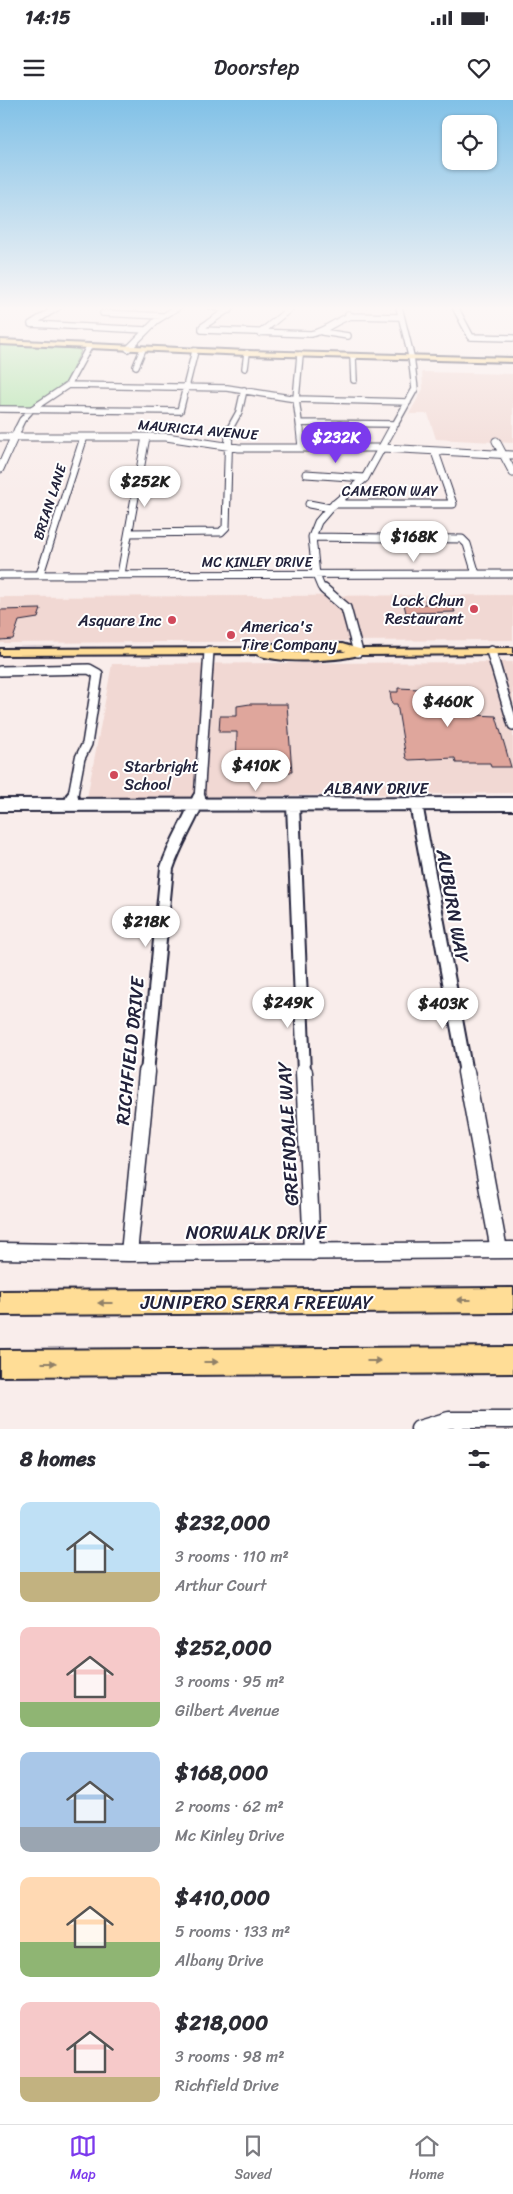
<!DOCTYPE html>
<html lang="en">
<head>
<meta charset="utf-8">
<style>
	body { margin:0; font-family:Sriracha,sans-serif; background:#f2f2f3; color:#2b2b33; height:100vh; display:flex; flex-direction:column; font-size:19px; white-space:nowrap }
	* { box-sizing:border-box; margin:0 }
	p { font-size:16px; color:#7c7c81 }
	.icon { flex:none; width:28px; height:28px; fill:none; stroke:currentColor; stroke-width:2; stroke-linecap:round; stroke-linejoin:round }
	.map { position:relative; height:1329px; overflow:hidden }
	.side { display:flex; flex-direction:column; background:#fff; flex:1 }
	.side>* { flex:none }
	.controls { position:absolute; left:442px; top:15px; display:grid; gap:10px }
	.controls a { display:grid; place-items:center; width:55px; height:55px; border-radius:10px; background:#fff; box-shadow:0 1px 4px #0004; font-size:25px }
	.price { position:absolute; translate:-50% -42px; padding:0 11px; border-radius:18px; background:#fff; color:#222; font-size:16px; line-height:32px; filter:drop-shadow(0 1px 2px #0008) }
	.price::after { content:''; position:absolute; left:50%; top:30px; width:15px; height:11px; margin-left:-8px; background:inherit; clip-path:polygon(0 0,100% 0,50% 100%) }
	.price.on { background:#7c3aed; color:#fff }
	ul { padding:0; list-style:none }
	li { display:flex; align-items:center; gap:15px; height:125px; padding:0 20px }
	li span { display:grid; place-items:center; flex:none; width:140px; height:100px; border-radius:10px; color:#555 }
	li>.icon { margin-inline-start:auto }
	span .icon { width:60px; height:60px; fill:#fffc; stroke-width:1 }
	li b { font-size:21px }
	h2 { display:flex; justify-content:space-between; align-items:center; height:60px; padding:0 20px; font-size:21px }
	.status { display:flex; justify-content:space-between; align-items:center; height:35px; padding:0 25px; background:#fff; direction:ltr }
	.status svg { height:14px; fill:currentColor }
	header { display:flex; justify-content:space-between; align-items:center; height:65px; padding:0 20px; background:#fff; font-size:22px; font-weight:600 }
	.menu { display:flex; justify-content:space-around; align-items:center; height:70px; border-top:1px solid #e1e1e2; background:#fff; font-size:14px; color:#7c7c81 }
	.menu a { display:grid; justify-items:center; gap:2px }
	.menu .on { color:#7c3aed }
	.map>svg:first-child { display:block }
</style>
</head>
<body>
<div class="status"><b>14:15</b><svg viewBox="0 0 49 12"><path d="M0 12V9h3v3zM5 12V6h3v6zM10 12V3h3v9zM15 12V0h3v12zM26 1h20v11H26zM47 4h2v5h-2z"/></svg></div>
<header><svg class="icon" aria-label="menu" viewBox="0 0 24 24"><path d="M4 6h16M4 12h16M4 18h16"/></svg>Doorstep<svg class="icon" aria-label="heart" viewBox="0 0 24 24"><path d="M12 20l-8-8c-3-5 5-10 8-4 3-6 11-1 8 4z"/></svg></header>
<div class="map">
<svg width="513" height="1329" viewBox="0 0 513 1329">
	<rect width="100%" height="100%" fill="#f9edeb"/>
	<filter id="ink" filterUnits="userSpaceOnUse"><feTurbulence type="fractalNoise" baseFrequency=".02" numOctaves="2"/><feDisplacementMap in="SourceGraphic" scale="10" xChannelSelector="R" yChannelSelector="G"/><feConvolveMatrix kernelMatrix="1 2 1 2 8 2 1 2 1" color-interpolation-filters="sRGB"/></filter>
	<g filter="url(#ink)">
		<path fill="#f1d8d3" d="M422 272 513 274V343L436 339 428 314H409L423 289Z
			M513 495V540L0 543V497Z
			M513 562V693L87 698 112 564Z"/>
		<path fill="#abe2a6" stroke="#668270" d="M0 244 77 249 81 251 63 288 30 307H0Z"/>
		<path fill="#dfa69c" stroke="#22223b" d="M425 500H435L436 504H452L455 512 406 513 404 504H426Z
			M41 509 38 518 19 521 13 539 0 540V510Z
			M398 588 441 590 469 588 476 615 496 616 511 667H491L490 663H456L455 658 409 660 406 658 397 604H392L390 592H398Z
			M250 604H287L292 672H236L237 632H219L220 616H237V606Z"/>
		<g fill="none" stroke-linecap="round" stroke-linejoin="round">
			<defs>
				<path id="minor-far4" d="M212 207 229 210
					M232 207 202 227V230L311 234C326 231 336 220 351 216L348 214
					M455 207 471 237 513 238
					M103 213 162 216
					M351 216 401 217
					M31 224 146 230
					M31 224 58 207
					M322 232 348 236
					M260 233 292 207
					M128 249 156 221 178 207
					M353 257 354 280
					M136 266 143 249
					M245 268 247 253
					M68 285 227 288 296 299 408 302
					M0 309 180 311 195 251
					M300 323 396 324
					M17 330 22 320 32 309 68 285 89 247
					M229 330 239 312 244 290
					M300 330 296 299 300 255
					M392 330 415 289 411 256 399 207"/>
				<path id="minor-far3" d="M300 329 302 348
					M0 337H166L239 348H383L513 355
					M496 341 513 373
					M0 369 18 329
					M306 374 365 378
					M309 404 330 408
					M334 404H453L435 352
					M129 433 221 432 226 427 229 329
					M312 437 462 439 467 444 476 474
					M40 474 84 337
					M121 474 146 337
					M0 475 513 474
					M325 491 321 487 316 475 312 437 318 422 330 408 365 378 392 329"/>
				<path id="minor-far2" d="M324 489 346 508 358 552
					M491 551 513 625
					M0 571 89 569 98 574 87 644 80 658 72 700
					M199 700 209 551"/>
				<path id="minor-far1" d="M416 704 466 973
					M0 705 513 704
					M71 705 72 698
					M293 705 304 973
					M147 973 167 768C175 743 189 723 199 698"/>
				<path id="minor" d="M304 972 312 1152
					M466 972 499 1150
					M0 1151 129 1153 513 1150
					M129 1153 147 972
					M419 1329 449 1320H513"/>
				<path id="major" d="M0 240 247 251 513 258V262L247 255 0 244Z
					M270 544H342L359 549 513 548V554L358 555C336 561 277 564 256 554L0 555V549L257 548ZM271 550H341L346 552 268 551Z"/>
				<path id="highway" d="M513 1188V1212L0 1215V1191Z
					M513 1247V1273L0 1276V1250Z"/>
			</defs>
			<use href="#minor-far4" stroke="#22223b" stroke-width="8"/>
			<use href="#minor-far3" stroke="#22223b" stroke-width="9"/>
			<use href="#minor-far2" stroke="#22223b" stroke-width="12"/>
			<use href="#minor-far1" stroke="#22223b" stroke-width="16"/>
			<use href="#minor" stroke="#22223b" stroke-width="19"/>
			<use href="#major" stroke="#22223b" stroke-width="4"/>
			<use href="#highway" stroke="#22223b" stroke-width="4"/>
			<use href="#minor-far4" stroke="#fff" stroke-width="5.5"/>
			<use href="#minor-far3" stroke="#fff" stroke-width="7"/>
			<use href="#minor-far2" stroke="#fff" stroke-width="9"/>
			<use href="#minor-far1" stroke="#fff" stroke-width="12"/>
			<use href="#minor" stroke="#fff" stroke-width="16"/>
			<use href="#major" fill="#ffdd96" fill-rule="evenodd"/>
			<use href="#highway" fill="#ffdd96" fill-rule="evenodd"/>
		</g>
		<defs><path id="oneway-solid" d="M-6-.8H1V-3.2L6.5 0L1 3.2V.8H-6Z" transform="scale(1.25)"/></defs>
		<g fill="#908068">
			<use href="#oneway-solid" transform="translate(464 1200) rotate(180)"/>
			<use href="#oneway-solid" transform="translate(105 1203) rotate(180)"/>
			<use href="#oneway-solid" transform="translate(374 1261)"/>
			<use href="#oneway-solid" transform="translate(211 1262)"/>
			<use href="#oneway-solid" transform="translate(49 1263)"/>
		</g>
	</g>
	<linearGradient id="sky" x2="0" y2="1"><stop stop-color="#81c1e7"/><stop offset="0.53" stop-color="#fcf7f6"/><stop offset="1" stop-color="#fcf7f6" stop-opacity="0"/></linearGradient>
	<rect width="513" height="393" fill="url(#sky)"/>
	<g fill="#d1495b" stroke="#fff" stroke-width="2">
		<circle cx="474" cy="509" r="5"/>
		<circle cx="172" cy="520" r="5"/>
		<circle cx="231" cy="535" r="5"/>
		<circle cx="114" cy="675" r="5"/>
	</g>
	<g text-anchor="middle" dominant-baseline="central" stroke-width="4" stroke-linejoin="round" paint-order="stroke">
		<g font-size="14" fill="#22223b" stroke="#fff">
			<text transform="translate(198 330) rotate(5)">MAURICIA AVENUE</text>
			<text x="390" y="391">CAMERON WAY</text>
			<text transform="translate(50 402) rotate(-72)">BRIAN LANE</text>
			<text x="257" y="462">MC KINLEY DRIVE</text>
		</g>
		<g font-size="16" fill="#22223b" stroke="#fff" text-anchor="end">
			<text x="464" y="500">Lock Chun<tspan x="464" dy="18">Restaurant</tspan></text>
			<text x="162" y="520">Asquare Inc</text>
			<text x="241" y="526" text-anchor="start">America's<tspan x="241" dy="18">Tire Company</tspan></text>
			<text x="124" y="666" text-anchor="start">Starbright<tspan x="124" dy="18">School</tspan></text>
		</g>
		<g font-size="16" fill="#22223b" stroke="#fff">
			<text x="376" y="688">ALBANY DRIVE</text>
		</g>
		<g font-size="19" fill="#22223b" stroke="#fff">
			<text transform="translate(453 806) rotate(80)">AUBURN WAY</text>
			<text transform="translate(130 951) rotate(-84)">RICHFIELD DRIVE</text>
			<text transform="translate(288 1034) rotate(-93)">GREENDALE WAY</text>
			<text x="256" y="1132">NORWALK DRIVE</text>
			<text x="257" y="1202">JUNIPERO SERRA FREEWAY</text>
		</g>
	</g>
</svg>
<div class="controls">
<a><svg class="icon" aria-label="locate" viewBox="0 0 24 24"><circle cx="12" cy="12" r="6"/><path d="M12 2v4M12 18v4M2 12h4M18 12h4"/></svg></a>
</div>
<b class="price on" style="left:336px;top:364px">$232K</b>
<b class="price" style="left:145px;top:408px">$252K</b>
<b class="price" style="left:414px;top:463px">$168K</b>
<b class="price" style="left:448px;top:628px">$460K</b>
<b class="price" style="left:256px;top:692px">$410K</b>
<b class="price" style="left:146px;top:848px">$218K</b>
<b class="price" style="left:288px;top:929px">$249K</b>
<b class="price" style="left:443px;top:930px">$403K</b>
</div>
<section class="side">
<h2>8 homes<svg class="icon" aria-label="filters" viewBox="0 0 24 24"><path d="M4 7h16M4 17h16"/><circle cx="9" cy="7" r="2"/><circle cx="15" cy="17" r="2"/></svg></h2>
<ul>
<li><span style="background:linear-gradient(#bfe0f5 70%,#c2b280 0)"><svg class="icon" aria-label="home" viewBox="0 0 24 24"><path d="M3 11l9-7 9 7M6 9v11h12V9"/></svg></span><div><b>$232,000</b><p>3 rooms · 110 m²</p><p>Arthur Court</p></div></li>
<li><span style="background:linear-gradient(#f6c9c9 75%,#8fb573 0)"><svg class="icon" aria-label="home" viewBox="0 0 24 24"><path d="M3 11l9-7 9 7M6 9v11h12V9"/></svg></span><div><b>$252,000</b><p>3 rooms · 95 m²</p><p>Gilbert Avenue</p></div></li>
<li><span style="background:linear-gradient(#a9c7e8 75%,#9aa5b1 0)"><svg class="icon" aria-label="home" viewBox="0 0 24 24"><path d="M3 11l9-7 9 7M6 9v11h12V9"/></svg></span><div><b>$168,000</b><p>2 rooms · 62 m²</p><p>Mc Kinley Drive</p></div></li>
<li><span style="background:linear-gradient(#ffd9b3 65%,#8fb573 0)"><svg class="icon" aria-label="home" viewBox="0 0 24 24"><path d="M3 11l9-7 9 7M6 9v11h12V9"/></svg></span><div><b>$410,000</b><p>5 rooms · 133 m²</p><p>Albany Drive</p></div></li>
<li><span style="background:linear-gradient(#f6c9c9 75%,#c2b280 0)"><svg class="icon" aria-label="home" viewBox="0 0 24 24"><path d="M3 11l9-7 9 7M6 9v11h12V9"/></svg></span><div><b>$218,000</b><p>3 rooms · 98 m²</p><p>Richfield Drive</p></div></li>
</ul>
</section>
<nav class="menu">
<a class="on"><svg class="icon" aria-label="map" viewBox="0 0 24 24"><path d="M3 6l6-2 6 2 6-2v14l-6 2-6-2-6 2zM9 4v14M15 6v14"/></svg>Map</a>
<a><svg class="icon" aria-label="saved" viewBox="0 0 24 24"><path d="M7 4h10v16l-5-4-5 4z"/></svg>Saved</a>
<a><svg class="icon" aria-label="home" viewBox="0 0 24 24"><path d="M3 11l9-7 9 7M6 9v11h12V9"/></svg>Home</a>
</nav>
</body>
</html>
